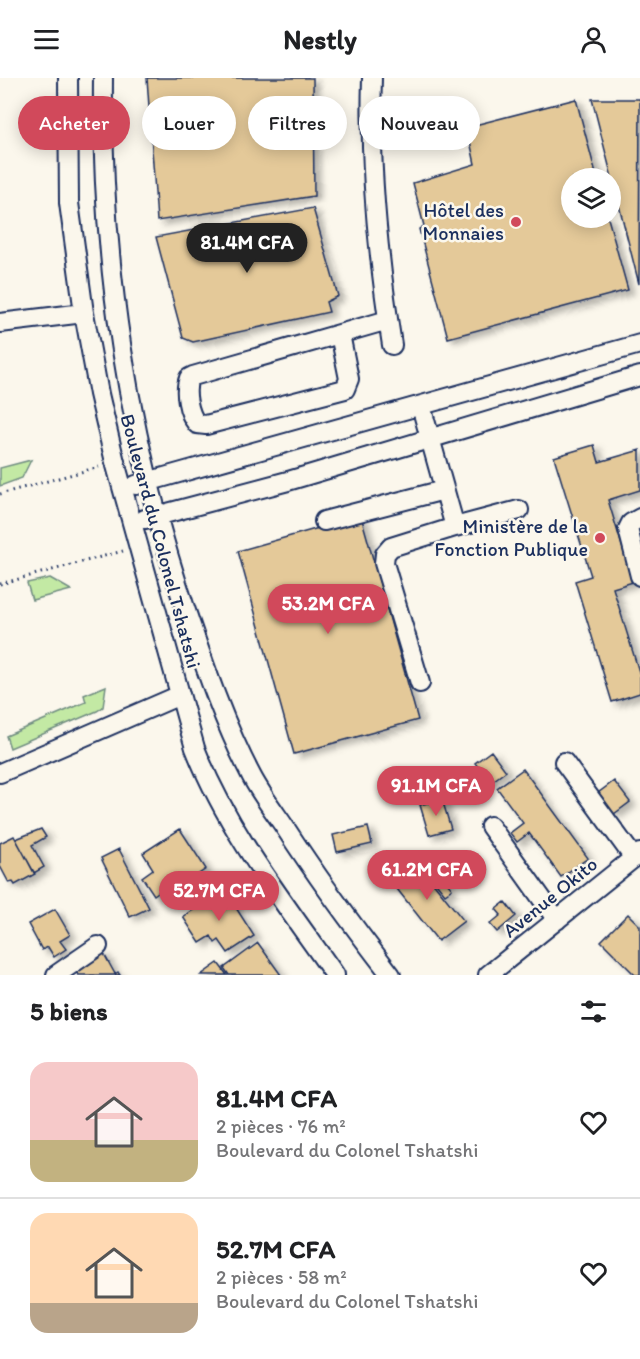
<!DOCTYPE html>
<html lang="fr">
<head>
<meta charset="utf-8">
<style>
	body { margin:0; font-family:Itim,sans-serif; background:#f6f6f6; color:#202124; height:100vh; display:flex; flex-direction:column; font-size:22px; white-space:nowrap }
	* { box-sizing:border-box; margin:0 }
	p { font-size:20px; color:#757577 }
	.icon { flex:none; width:33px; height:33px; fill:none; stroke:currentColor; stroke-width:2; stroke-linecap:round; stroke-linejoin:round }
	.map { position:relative; height:897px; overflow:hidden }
	.sheet { display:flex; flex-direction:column; background:#fff; flex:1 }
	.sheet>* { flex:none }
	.hud { position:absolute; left:18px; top:18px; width:604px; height:54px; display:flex; gap:12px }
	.fabs { position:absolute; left:561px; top:90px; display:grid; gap:12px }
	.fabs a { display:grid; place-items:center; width:60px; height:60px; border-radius:50%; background:#fff; box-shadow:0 3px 15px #0003; font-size:30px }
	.price { position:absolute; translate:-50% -51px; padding:0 14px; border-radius:21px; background:#d1495b; color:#fff; font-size:20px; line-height:39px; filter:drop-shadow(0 2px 3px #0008) }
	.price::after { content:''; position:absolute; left:50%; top:36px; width:18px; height:14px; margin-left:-9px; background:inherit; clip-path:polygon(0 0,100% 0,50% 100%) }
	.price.selected { background:#222; color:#fff }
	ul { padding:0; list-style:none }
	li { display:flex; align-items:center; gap:18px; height:150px; padding:0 30px }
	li+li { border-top:2px solid #e0e0e0 }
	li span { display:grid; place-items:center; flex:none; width:168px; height:120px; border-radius:18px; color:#555 }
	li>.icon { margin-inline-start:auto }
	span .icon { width:72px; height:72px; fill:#fffc; stroke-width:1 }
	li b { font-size:26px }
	h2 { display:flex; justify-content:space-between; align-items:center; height:72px; padding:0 30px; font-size:26px }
	.pill { padding:0 21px; border-radius:27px; background:#fff; box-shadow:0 3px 15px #0003; font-size:21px; line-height:54px }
	.pill.selected { background:#d1495b; color:#fff }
	header { display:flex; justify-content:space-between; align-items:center; height:78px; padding:0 30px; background:#fff; font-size:27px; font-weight:800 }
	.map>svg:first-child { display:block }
</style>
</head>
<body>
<header><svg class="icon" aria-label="menu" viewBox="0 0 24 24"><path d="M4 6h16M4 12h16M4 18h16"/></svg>Nestly<svg class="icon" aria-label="person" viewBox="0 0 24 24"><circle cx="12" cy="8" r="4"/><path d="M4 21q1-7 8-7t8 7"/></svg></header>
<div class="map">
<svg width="640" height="897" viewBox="0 0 640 897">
	<defs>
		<filter id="shadow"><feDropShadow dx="6" dy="4" stdDeviation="3" flood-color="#0004"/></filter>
	</defs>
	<rect width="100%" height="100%" fill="#fbf7ec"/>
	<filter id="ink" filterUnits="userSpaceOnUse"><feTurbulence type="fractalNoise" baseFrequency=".0167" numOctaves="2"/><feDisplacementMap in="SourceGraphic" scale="12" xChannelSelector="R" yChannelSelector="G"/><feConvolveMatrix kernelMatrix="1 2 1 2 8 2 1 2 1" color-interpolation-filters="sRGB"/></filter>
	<g filter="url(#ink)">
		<path fill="#c3e9a4" stroke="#6f8c81" stroke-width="1.5" d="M31 382 22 400 0 408V390Z
			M50 500 71 512 32 522 27 505Z
			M106 608 103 629 97 633 10 670 6 658 86 624 84 617Z"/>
		<path fill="#e4c999" stroke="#1b2f5e" stroke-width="1.5" filter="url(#shadow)" d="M147 0H313L314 118 157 143Z
			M147 0H313L314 118 157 143Z
			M576 21 597 100H572V140H608L628 212 448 260 419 151 424 148 413 105 475 86 467 49Z
			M592 21H640L639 206Z
			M313 130 338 218 326 224 329 234 193 264 183 260 156 159Z
			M313 130 338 218 326 224 329 234 193 264 183 260 156 159Z
			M594 367 599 384 640 372V412L608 422 633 504 613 510 640 597V615L612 624 575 503 591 498 554 379Z
			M361 438 418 642 294 676 238 473Z
			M491 673 506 693 490 705 475 685Z
			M523 691 588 780 561 799 529 755 517 764 510 755 523 745 497 710Z
			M614 703 630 724 614 736 598 715Z
			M442 721 451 751 429 757 420 727Z
			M368 749 372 766 337 774 333 757Z
			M41 751 46 759 32 767 44 789 34 795 16 761Z
			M180 751 206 791 169 816 165 809 154 817 142 799 153 791 143 775Z
			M14 758 35 796 15 807 13 804 9 805 0 788V765Z
			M119 771 149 830 130 839 101 780Z
			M415 782 464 843 438 863 390 802Z
			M440 796 452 811 445 816 433 801Z
			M224 811 254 858 228 875 219 862 215 865 211 858 200 865 183 839Z
			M505 824 516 838 497 854 490 846 501 837 496 831Z
			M55 831 70 857 60 863 66 871 54 879 48 869 42 872 28 846Z
			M628 836 640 848V897H635L601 863Z
			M258 865 281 897H229L224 890Z
			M103 874 115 896 118 894 120 897H78L75 891Z
			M218 885 227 897H201Z"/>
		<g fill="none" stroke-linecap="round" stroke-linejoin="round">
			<defs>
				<path id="minor" d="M68 0 69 125 84 235 99 316 115 384 195 670C228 754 284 824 335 897
					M103 0C101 186 127 356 186 533 205 589 224 646 252 699 261 716 273 732 284 748 317 799 353 848 391 897
					M372 0C369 89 378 179 392 267
					M0 245 84 235
					M340 256 349 301 345 311 206 347 197 346C188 335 184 313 189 300L193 298 388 242
					M136 407 640 266
					M640 440 631 445 628 451 640 498
					M145 441 288 403 640 298
					M324 443 444 412
					M455 449 519 432
					M420 605 384 485 385 476 391 469 455 449 421 328
					M564 684 634 780
					M0 695 180 617
					M490 748 557 842
					M56 897 98 868
					M488 897 640 775"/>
			</defs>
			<use href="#minor" stroke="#1b2f5e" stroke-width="22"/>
			<path stroke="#1b2f5e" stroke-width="3" stroke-dasharray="1.5 4.5" stroke-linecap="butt" d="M0 416 99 389
				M0 506 123 473"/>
			<use href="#minor" stroke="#fbf7ec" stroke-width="18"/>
		</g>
	</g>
	<g fill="#d1495b" stroke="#fbf7ec" stroke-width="2">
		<circle cx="516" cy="144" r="6"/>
		<circle cx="600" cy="460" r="6"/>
	</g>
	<g text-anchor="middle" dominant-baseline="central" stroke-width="5" stroke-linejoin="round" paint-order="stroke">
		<g font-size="20" fill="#1b2f5e" stroke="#fbf7ec" text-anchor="end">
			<text x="504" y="132">Hôtel des<tspan x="504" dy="23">Monnaies</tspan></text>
			<text x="588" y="448">Ministère de la<tspan x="588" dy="23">Fonction Publique</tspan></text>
		</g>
		<g font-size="20" fill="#1b2f5e" stroke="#fbf7ec">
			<text transform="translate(161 463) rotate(75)">Boulevard du Colonel Tshatshi</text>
			<text transform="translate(550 819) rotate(-39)">Avenue Okito</text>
		</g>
	</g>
</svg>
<div class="fabs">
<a><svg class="icon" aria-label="layers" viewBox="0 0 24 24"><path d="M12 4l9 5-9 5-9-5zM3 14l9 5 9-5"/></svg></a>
</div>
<b class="price selected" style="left:247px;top:196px">81.4M CFA</b>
<b class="price" style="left:328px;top:557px">53.2M CFA</b>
<b class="price" style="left:436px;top:739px">91.1M CFA</b>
<b class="price" style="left:427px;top:823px">61.2M CFA</b>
<b class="price" style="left:219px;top:844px">52.7M CFA</b>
<div class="hud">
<a class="pill selected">Acheter</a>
<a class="pill">Louer</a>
<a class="pill">Filtres</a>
<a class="pill">Nouveau</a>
</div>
</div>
<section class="sheet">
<h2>5 biens<svg class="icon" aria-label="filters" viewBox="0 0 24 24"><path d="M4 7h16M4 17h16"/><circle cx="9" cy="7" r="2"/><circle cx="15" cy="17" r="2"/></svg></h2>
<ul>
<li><span style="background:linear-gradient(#f6c9c9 65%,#c2b280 0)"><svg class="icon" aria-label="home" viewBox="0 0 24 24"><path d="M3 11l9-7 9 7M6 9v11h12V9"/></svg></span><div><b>81.4M CFA</b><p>2 pièces · 76 m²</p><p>Boulevard du Colonel Tshatshi</p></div><svg class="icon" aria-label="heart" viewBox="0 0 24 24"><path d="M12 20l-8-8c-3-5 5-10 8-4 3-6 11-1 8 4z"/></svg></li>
<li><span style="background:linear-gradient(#ffd9b3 75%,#b9a48a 0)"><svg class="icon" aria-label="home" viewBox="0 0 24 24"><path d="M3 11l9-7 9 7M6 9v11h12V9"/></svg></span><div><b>52.7M CFA</b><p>2 pièces · 58 m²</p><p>Boulevard du Colonel Tshatshi</p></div><svg class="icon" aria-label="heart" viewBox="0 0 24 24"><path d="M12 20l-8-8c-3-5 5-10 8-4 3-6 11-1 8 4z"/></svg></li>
</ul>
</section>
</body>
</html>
